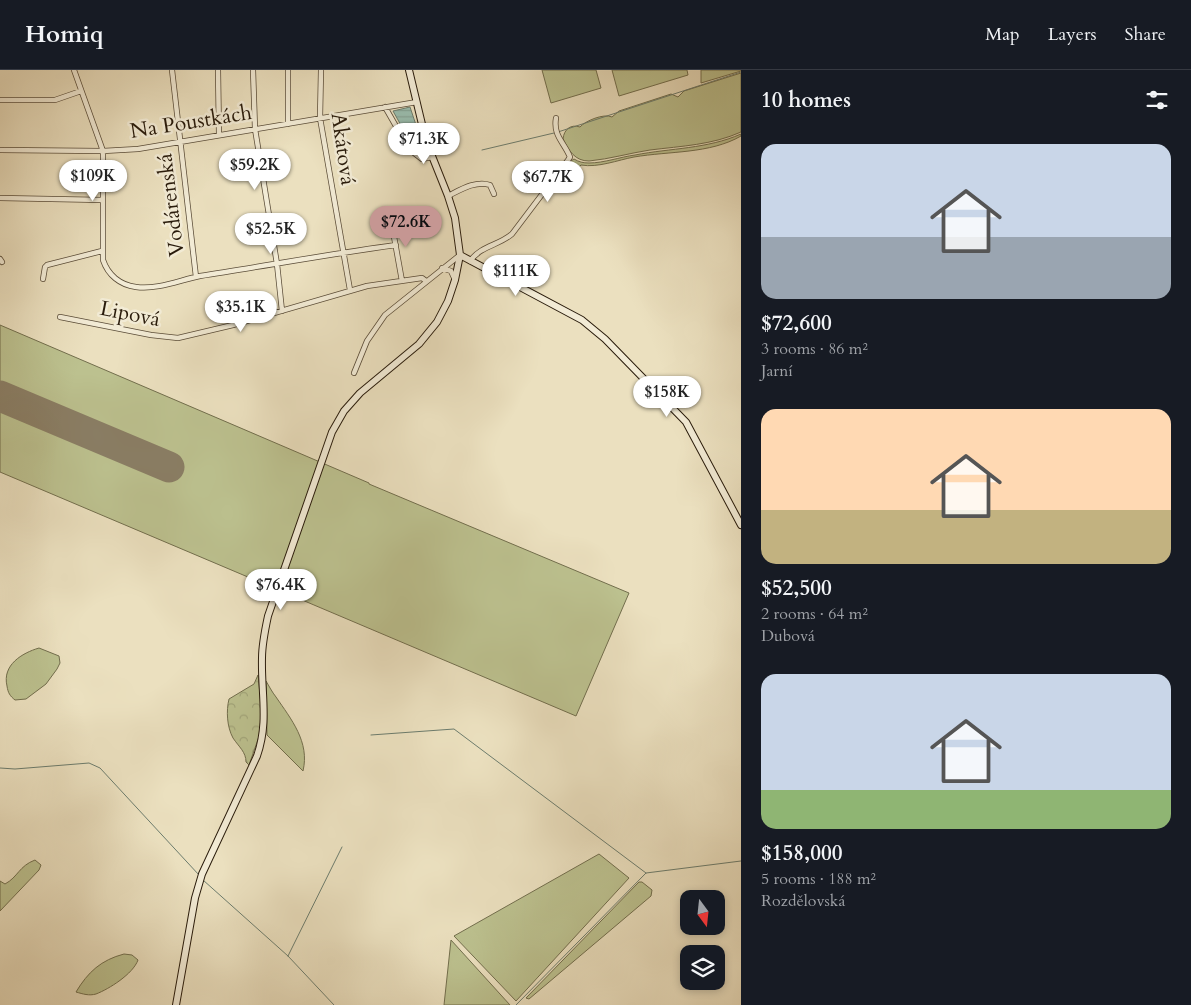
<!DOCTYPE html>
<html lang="en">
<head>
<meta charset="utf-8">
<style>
	body { margin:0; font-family:Cardo,serif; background:#242831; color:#f1f3f6; height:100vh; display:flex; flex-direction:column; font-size:19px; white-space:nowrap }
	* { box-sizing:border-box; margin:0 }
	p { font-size:16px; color:#9ea1a6 }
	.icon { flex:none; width:28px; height:28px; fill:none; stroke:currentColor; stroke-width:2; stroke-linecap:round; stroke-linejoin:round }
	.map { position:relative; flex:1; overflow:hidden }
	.drawer { display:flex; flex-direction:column; background:#171b24; width:450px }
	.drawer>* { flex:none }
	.needle { width:32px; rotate:165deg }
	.fabs { position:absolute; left:680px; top:820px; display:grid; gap:10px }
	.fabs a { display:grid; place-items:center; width:45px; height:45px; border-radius:10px; background:#171b24; box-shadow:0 2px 8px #0003; font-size:25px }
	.price { position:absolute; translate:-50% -42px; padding:0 11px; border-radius:18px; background:#fff; color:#222; font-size:16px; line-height:32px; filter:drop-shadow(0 1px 2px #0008) }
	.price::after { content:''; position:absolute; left:50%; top:30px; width:15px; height:11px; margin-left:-8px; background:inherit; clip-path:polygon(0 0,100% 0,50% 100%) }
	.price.active { background:#c59692; color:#111 }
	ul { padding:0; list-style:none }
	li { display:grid; align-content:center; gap:10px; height:265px; padding:0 20px }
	li span { display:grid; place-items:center; height:155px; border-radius:15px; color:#555 }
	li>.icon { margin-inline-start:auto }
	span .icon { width:90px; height:90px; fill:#fffc; stroke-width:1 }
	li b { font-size:21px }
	h2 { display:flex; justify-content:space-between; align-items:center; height:60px; padding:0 20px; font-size:21px }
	header { display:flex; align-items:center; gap:30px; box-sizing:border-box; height:70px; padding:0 25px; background:#171b24; border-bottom:1px solid #363941 }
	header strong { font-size:24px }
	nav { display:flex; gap:28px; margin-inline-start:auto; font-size:18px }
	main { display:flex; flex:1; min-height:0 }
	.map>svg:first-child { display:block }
</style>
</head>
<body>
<header>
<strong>Homiq</strong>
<nav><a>Map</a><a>Layers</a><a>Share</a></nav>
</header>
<main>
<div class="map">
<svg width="741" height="935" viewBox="0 0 741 935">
	<defs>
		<pattern id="forest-crowns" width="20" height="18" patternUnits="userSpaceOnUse" patternTransform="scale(1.25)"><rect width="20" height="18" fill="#bcc18f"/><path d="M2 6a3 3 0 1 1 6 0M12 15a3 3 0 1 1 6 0" fill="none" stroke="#a2a57a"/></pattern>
		<pattern id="water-rules" width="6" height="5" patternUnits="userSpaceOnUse" patternTransform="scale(1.25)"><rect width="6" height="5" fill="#99bdae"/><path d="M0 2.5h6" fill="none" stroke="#84a294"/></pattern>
	</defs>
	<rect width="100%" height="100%" fill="#ebe0bf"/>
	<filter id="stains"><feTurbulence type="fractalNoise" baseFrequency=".004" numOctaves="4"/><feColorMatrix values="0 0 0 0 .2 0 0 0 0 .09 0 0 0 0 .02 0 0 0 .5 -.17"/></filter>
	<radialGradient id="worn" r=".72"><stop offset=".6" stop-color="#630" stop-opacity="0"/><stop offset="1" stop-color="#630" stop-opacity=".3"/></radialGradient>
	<path fill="#bcc18f" stroke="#726e4d" d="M542 0H596L601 18 551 33Z
		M612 0H687L688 5 619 26Z
		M701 0H741V1L701 13Z
		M741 3V62C712 75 682 76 650 80 630 83 610 89 589 91 575 91 569 81 563 69 564 59 571 54 580 57 585 51 604 43 612 47L619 41 671 24 678 27 684 21Z
		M741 64V66C710 84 669 81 634 87 618 90 598 98 581 95L578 98 571 99 568 93 574 89C579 92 583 93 589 93 604 93 620 87 635 85 671 78 707 79 741 64Z
		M0 255 369 413V414L629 523 576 646 0 402Z
		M39 578 59 586 60 593 57 599 46 614 26 629 15 630C10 626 8 623 7 616 2 595 22 583 39 578Z
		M266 611C269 616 272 622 276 627 291 649 310 672 303 701L267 665Z
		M599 784 629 808 516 931 454 866Z
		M35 790 41 795 39 800 0 841V811L5 814C18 807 19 796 35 790Z
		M639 812H642L652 820 651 826 529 929 526 928Z
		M451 870 510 935H444Z
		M124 884 132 885 138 890C133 904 109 919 96 924 89 926 83 924 76 922 88 902 101 890 124 884Z"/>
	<path fill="url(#forest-crowns)" stroke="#726e4d" d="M258 605 262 644V658L249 695 246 692C246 682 239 677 233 668 227 657 226 641 229 629L254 614Z"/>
	<path fill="url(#water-rules)" stroke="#6c7c6d" d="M410 37 421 70 416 75H412L393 41Z"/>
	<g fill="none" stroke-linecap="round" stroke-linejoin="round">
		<path stroke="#6c7c6d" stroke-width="1" d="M558 62 741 2
			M482 80 554 63
			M371 665 454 659 646 803
			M0 698 15 699 89 693 100 698 199 805
			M203 810 288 886 334 935
			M288 886 342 777
			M516 935 646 803 741 791"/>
		<path stroke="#8a7e65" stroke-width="31" d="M0 326 169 397"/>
		<defs>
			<path id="street" d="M74 0 103 81V190C108 205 120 215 136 217 157 220 180 210 200 206 265 196 330 184 396 175
				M172 0 196 207
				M218 0 219 65
				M253 0 255 59 277 194 282 241
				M288 0V54
				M321 0 320 48 350 220
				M0 30H55L81 21
				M385 37 409 79 422 89 432 87
				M0 80 103 81 138 79 417 32
				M448 126C460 120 476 110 490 115L494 124
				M0 128 103 130
				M391 150 402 211
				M0 189 2 192
				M470 191C482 175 498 176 512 164L568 90 570 87C564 72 553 66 556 48
				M442 198 451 201 455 210
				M43 209 45 197 47 195 102 181
				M60 247 151 265 178 268 233 255 367 216 422 208 426 211
				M354 303 367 271 385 245 460 185"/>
			<path id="secondary" d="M460 185 582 250 605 269 686 352 741 455
				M176 935 195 828 202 804 257 686C269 652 261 623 262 588 262 574 265 560 268 546L332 362 344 341 360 323 419 274 437 252 448 231 455 210 460 185 455 148 448 126 426 71 409 0"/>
		</defs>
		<use href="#street" stroke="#5a4c38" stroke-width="6"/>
		<use href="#secondary" stroke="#291b0b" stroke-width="8"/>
		<use href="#street" stroke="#f2ebd5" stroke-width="4.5"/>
		<use href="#secondary" stroke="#f2ebd5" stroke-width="6"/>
	</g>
	<g text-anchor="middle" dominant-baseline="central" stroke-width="5" stroke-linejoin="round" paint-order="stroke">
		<g font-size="21" fill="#291b0b" stroke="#f2ebd5">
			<text transform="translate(191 52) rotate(-9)">Na Poustkách</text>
			<text transform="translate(343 79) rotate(82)">Akátová</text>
			<text transform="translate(171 135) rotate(-97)">Vodárenská</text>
			<text transform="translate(130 244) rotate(11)">Lipová</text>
		</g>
	</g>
	<rect width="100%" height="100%" filter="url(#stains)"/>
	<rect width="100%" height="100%" fill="url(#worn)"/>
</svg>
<div class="fabs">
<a><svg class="needle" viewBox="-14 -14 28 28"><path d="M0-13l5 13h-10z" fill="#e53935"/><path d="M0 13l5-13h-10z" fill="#9ea1a6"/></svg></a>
<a><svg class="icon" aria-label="layers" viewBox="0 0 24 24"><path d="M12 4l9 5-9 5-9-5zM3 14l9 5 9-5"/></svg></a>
</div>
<b class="price" style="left:424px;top:95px">$71.3K</b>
<b class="price" style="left:255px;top:121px">$59.2K</b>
<b class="price" style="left:93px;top:132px">$109K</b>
<b class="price" style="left:548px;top:133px">$67.7K</b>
<b class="price active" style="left:406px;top:178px">$72.6K</b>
<b class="price" style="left:271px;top:185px">$52.5K</b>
<b class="price" style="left:516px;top:227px">$111K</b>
<b class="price" style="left:241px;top:263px">$35.1K</b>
<b class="price" style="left:667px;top:348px">$158K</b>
<b class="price" style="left:281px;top:541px">$76.4K</b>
</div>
<section class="drawer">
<h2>10 homes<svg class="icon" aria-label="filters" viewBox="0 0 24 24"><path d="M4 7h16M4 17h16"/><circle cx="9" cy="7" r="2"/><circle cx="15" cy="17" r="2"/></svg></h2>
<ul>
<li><span style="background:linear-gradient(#c9d6e8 60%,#9aa5b1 0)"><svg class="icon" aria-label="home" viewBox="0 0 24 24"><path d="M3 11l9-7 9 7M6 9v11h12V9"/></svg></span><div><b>$72,600</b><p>3 rooms · 86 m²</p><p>Jarní</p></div></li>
<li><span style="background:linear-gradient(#ffd9b3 65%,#c2b280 0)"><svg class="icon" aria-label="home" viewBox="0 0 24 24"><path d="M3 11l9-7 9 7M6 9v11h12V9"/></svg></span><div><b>$52,500</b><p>2 rooms · 64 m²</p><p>Dubová</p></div></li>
<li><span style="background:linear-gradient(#c9d6e8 75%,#8fb573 0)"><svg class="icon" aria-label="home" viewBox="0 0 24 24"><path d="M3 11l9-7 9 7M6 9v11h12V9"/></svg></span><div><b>$158,000</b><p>5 rooms · 188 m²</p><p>Rozdělovská</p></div></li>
</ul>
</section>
</main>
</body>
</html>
